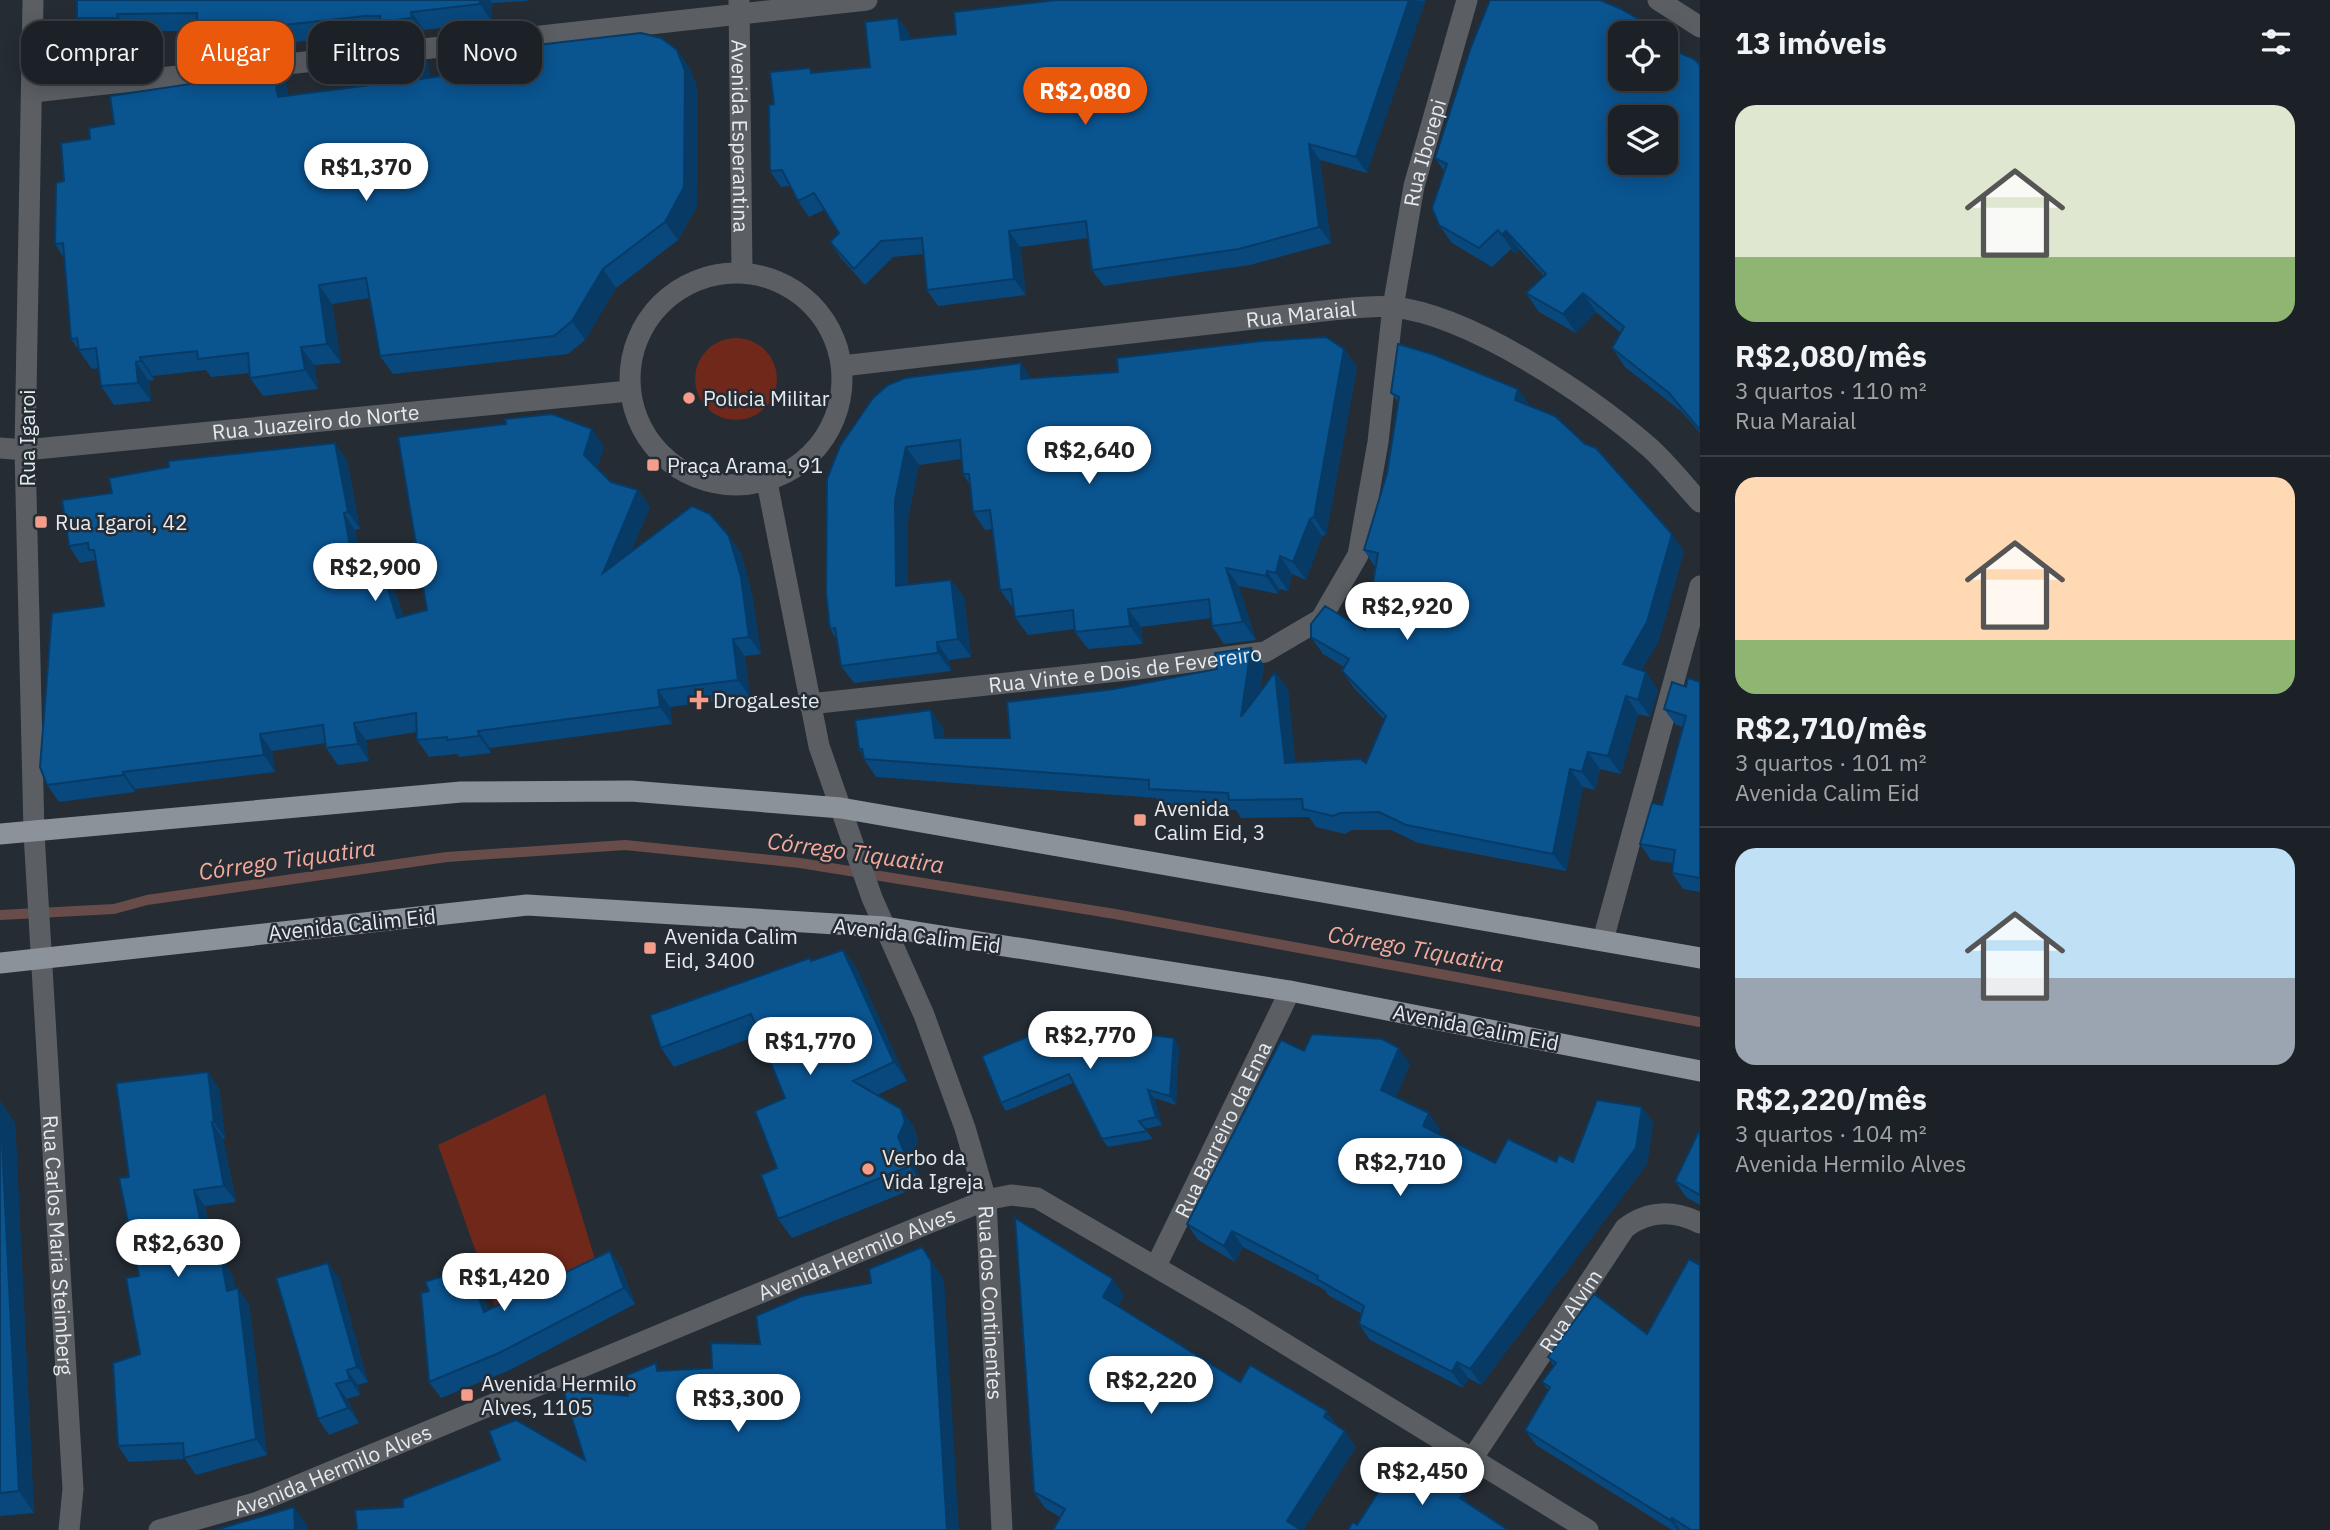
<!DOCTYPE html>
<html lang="pt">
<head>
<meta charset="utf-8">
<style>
	body { margin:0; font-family:"IBM Plex Sans",sans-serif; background:#25292f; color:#f1f3f6; height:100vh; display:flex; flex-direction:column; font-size:26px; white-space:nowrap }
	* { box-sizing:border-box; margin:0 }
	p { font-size:23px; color:#a0a3a7 }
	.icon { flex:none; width:38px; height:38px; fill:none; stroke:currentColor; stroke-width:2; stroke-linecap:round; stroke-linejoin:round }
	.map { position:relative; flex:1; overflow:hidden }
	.details { display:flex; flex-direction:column; background:#1c2127; width:630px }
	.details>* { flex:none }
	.hud { position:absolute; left:21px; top:21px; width:665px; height:63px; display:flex; gap:14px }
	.fabs { position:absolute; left:1608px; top:21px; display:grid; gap:14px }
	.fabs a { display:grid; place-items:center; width:70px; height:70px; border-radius:14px; background:#1c2127; box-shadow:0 4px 18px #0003,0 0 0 2px #3a3e44; font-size:35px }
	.price { position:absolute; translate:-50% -60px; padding:0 16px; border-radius:24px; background:#fff; color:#222; font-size:23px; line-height:46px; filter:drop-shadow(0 2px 4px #0008) }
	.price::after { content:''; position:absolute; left:50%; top:42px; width:21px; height:16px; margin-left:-10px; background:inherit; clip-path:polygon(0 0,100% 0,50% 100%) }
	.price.current { background:#ea580c; color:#fff }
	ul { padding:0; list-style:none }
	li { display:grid; align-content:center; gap:14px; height:371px; padding:0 35px }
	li+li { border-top:2px solid #3a3e44 }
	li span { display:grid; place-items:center; height:217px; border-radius:21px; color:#555 }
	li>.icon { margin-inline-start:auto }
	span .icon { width:126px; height:126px; fill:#fffc; stroke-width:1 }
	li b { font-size:30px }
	h2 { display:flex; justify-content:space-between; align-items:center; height:84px; padding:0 35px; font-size:30px }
	.tag { padding:0 24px; border-radius:21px; background:#1c2127; box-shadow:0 4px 18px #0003,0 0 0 2px #3a3e44; font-size:24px; line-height:63px }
	.tag.current { background:#ea580c; color:#fff }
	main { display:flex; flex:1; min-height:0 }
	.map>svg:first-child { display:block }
</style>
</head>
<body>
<main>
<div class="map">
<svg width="1700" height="1530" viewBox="0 0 1700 1530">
	<rect width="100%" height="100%" fill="#252c34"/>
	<path fill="#70281a" d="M695 379a41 41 0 1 1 82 0a41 41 0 1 1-82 0Z
		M545 1094 597 1266 498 1314 438 1145Z"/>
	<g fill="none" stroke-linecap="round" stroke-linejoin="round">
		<path stroke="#684c4a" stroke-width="10" d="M0 915 114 909 147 900 447 857 625 845 800 863 1115 914 1700 1022"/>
		<g stroke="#5b5f63" stroke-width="21">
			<path id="s1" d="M33 0 25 450 34 833 73 1489 69 1530"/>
			<path id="s2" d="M739 0 742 272"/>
			<path d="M1658 0 1700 27"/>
			<path d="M33 92 867 0"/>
			<circle cx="736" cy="379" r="106"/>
			<path id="s3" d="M842 366 1323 311C1346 309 1370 305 1393 307 1471 315 1590 396 1649 447 1667 463 1683 484 1700 502"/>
			<path id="s4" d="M0 448 25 450 629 391"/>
			<path id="s5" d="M767 482 819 746 872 898 924 1015 965 1128 986 1200 1002 1530"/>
			<path id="s6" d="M809 704 1137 669 1265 652 1321 619 1358 555 1378 442 1393 307 1414 186 1467 0"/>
			<path d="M1603 940 1700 586"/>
			<path id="s7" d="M1156 1266 1290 991"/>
			<path id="s8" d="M1472 1459 1625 1228C1648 1210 1674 1210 1700 1223"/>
			<path id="s9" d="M159 1530 258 1502 919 1227 986 1200 1011 1195 1037 1198 1238 1315 1588 1530"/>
		</g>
		<path stroke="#8b929a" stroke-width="21" d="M0 834 461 792 631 791 841 808 1700 958
			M0 963 527 905 885 927 1290 991 1700 1071"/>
	</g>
	<path fill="#09487c" d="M77 0H527V1L492 3V22L424 30V36L393 39 388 33H377L320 39 279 44 280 52 210 59 197 42V31H129V36H89L77 18Z
		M1057 0H1425V1L1367 173 1320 160 1331 243 1250 265 1104 286 1092 270 1088 238 1020 247 1026 295 938 306 927 290 924 254 893 257 865 285 841 258 830 242 839 233 824 210 809 217 798 201 790 186 781 187 770 171 774 104 810 68 813 73 870 67 898 18 910 34V39L956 34Z
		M1620 33 1700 65V433L1682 412 1625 367 1612 348 1621 333 1596 312 1576 333 1539 312 1526 293 1544 276 1519 249 1515 254 1511 249 1492 267 1452 243 1439 225 1444 171 1435 158Z
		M415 43 428 62 430 78 677 50 690 69 698 90 697 206 678 240 616 288 585 340 568 354 393 374 380 356 370 298 332 304 341 363 314 365 318 389 263 396 250 378V373L211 377 206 370 153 376 154 380 149 381 151 401 114 405 101 386 99 368 92 369 71 339 64 258 55 244 64 181 90 139 114 124 197 83 271 59 285 77 288 96 387 83Z
		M1344 349 1357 367 1326 535 1322 536 1306 580 1292 574 1288 591 1279 589 1278 594 1239 586 1256 640 1224 644 1212 626 1211 618 1141 627 1143 644 1088 649 1075 632V629L1028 635 1015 617 1014 608H1013L1000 590 993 529 985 530 973 512 970 485 963 474 961 459 919 465 908 518V584L951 580 964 597 971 657 949 660 951 671 854 683 841 666 837 640 830 629 827 479 1031 378 1118 372Z
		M1518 389 1529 405 1684 551 1659 640 1641 671 1646 672 1658 690 1650 717 1638 714 1621 774 1600 769 1595 790 1583 787 1566 871 1418 843 1391 830H1352L1345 834 1316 827 1309 817 1241 818 1236 810 1162 806 1156 798 876 777 864 759 863 756 859 749 943 728 944 738H1010L1114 689 1217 669 1251 648 1264 665 1260 692 1275 672 1288 689 1295 763H1366L1385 720 1354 688 1342 671 1344 667 1323 654 1311 637 1365 630 1375 567 1364 550 1387 473 1398 402 1391 393Z
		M604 446 597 468 611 482 638 490 650 507 631 552 729 536 741 553 752 594 761 654 745 656 750 697 670 707 672 724 490 748 491 753 459 757 457 754 429 757 417 740V732L366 740 369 761 338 765 326 748V743L272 751 275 772 135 789V792L59 802 47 785 104 606 96 560 80 563 69 546 347 460 360 529 355 530 364 575 367 580 384 577 396 594 403 616 427 610Z
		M1700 682V892L1683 889 1672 873 1673 863 1651 860 1640 844 1662 805 1683 727 1676 725 1664 709 1686 687Z
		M843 950 857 969 907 1081 877 1095 901 1109 914 1127 918 1141 911 1156 923 1185 792 1238 778 1219 777 1168 785 1098 759 1035 674 1067 661 1048 812 961Z
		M1179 1046 1176 1105 1154 1098 1162 1125 1145 1129 1153 1139 1108 1147 1102 1139 1073 1083 1006 1111 1001 1103 982 1056Z
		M1304 1051 1410 1064 1396 1097 1440 1129 1438 1134 1495 1163 1573 1162 1642 1107 1653 1123 1647 1164 1481 1385 1468 1378 1463 1388 1370 1340 1359 1324 1362 1314 1328 1295 1325 1290 1243 1247 1235 1262 1198 1240 1187 1224Z
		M219 1088 225 1138 223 1139 236 1202 205 1206 217 1259 221 1258 232 1274 235 1289 249 1304 267 1455 196 1475 185 1459 129 1462 118 1446 140 1354 139 1276 129 1177Z
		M0 1101 15 1123 34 1513 0 1516Z
		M1700 1129V1205L1686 1197 1675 1181Z
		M1015 1218 1124 1296 1118 1306 1240 1382 1337 1426 1356 1447 1303 1530H1053L1060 1517 1045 1508 1034 1492Z
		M610 1251 622 1268 635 1304 510 1370 441 1398 429 1382 479 1284 488 1310Z
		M339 1278 368 1382 358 1385 360 1395 347 1399 359 1423 329 1435 318 1419Z
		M1594 1294 1700 1530H1672L1536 1445 1525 1430 1548 1390 1542 1382 1554 1366 1548 1357Z"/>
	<path fill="#073b65" d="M480 0H490L492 3V22L480 4Z
		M1409 0 1425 1 1367 173 1356 157Z
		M411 12 424 30V36L412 18Z
		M117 14 129 31V36L117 18Z
		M898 18 910 34 912 56 901 40Z
		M1640 20 1649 33H1635Z
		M267 27 279 44 280 52 268 34Z
		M415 43 428 62 433 98 420 79Z
		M677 50 690 69 698 90 697 206 678 240 665 222Z
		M271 59 285 77 291 116 278 97Z
		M1309 144 1320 160 1331 243 1319 227Z
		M1009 231 1020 247 1026 295 1014 279Z
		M1506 231 1519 249 1515 254 1502 235Z
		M603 269 616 288 585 340 572 321Z
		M319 285 332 304 341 363 327 344Z
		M1583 293 1596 312 1576 333 1563 314Z
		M301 347 314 365 318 389 305 370Z
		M1344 349 1357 367 1326 535 1314 517Z
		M140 357 153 376 154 380 141 361Z
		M136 362 149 381 151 401 138 383Z
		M1021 363 1033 381 1021 379Z
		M1518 389 1530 407 1515 400Z
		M592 429 604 446 595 472 584 455Z
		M335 443 347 460 360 529 348 512Z
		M906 447 919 465 908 518V603L896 586 895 500Z
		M638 490 650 507 615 590 603 573Z
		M344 513 355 530 364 575 374 589 355 573Z
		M1310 519 1322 536 1306 580 1293 562Z
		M1672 534 1684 551 1659 640 1635 682 1623 664Z
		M729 536 741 553 752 594 761 654 749 637Z
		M1280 556 1292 574 1288 591 1276 573Z
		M1226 568 1239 586 1256 640 1243 622Z
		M1267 571 1279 589 1278 594 1266 576Z
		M384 577 396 594 409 635 397 618Z
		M951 580 964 597 971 657 958 639Z
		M1128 609 1141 627 1143 644 1130 626Z
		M733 639 745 656 750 697 738 680Z
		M937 642 949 660 951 671 938 653Z
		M1251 648 1264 665 1253 734 1241 717Z
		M1275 672 1288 689 1297 781 1285 763Z
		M1646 672 1658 690 1650 717 1638 700Z
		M658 690 670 707 672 724 660 707Z
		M1626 696 1638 714 1621 774 1608 756Z
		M931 710 943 728 947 755 935 738Z
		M354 723 366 740 369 761 358 744Z
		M478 731 490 748 491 753 479 736Z
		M260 734 272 751 275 772 264 755Z
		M1588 752 1600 769 1595 790 1582 772Z
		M1570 769 1583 787 1566 871 1553 854Z
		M123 772 135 789V792L123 775Z
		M843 950 857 969 907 1081 894 1062Z
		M1174 1038 1179 1046 1176 1105 1170 1096Z
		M1399 1048 1410 1064 1392 1106 1381 1090Z
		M208 1072 219 1088 225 1138 214 1122Z
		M1148 1090 1154 1098 1162 1125 1156 1117Z
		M0 1101 15 1123 34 1513 19 1491Z
		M1642 1107 1653 1123 1647 1164 1481 1385 1470 1369Z
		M901 1109 914 1127 918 1141 911 1156 923 1185 910 1166 898 1137Z
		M1429 1113 1440 1129 1434 1142 1423 1126Z
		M212 1122 223 1139 236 1202 224 1186Z
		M194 1190 205 1206 220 1277 209 1261Z
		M1232 1231 1243 1247 1235 1262 1224 1246Z
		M922 1247 944 1280 959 1530H947Z
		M610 1251 622 1268 635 1304 624 1288Z
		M221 1258 232 1274 239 1307 227 1291Z
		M328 1263 339 1278 368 1382 357 1367Z
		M468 1268 479 1284 495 1328 484 1312Z
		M1113 1279 1124 1296 1114 1313 1103 1297Z
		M238 1288 249 1304 267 1455 256 1439Z
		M1457 1362 1468 1378 1463 1388 1452 1372Z
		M347 1370 358 1385 360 1395 350 1380Z
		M336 1384 347 1399 359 1423 348 1408Z
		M1327 1411 1339 1428 1324 1417Z
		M1345 1431 1356 1447 1303 1530H1293L1287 1521Z
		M1463 1495 1474 1511 1460 1498Z
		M294 1507 307 1525V1530H295Z
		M1672 1518 1680 1530H1677L1670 1520Z"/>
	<path fill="#0a5490" stroke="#073b65" stroke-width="2" fill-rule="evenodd" d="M77 0H480V4L411 12 412 18 380 22V16H365L267 27 268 34 197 42V13L117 14V18H77Z
		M1057 0H1409L1356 157 1309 144 1319 227 1239 249 1092 270 1086 221 1009 231 1014 279 927 290 922 238 881 241 854 269 830 242 839 233 814 193 798 201 782 170 770 171 769 105 774 104 770 72 810 68 811 73 870 67 865 22 898 18 901 40 956 34 954 12Z
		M1490 0H1600L1621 9 1640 20 1635 33H1620V79H1666V47L1694 59 1700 65V430L1669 393 1612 348 1624 327 1583 293 1563 314 1526 293 1546 274 1506 231 1502 235 1498 230 1479 248 1439 225 1432 208 1447 164 1435 158 1471 47ZM1620 117H1666V163H1620Z
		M641 33 661 38 677 50 685 71 684 187 665 222 603 269 572 321 554 336 380 356 366 278 319 285 327 344 301 347 305 370 250 378 248 353 198 359 197 351 140 357 141 361 136 362 138 383 101 386 96 348 79 350 77 338 71 339 63 243 55 244 56 183 64 181 61 143 90 139 89 128 114 124 110 96 197 83V67L271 59 278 97 387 83 383 47 415 43 420 79 531 63 529 46Z
		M1326 337 1344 349 1314 517 1310 519 1293 562 1280 556 1276 573 1267 571 1266 576 1226 568 1243 622 1212 626 1209 599 1128 609 1130 626 1075 632 1073 610 1015 617 1011 589 1000 590 990 510 973 512 969 474H963L960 440 906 447 895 500 896 586 951 580 958 639 937 642 938 653 841 666 835 628 830 629 826 593 827 479 840 446 873 398 888 385 905 378 1021 363V379L1118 372 1117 358 1261 341Z
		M1398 344 1432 354 1518 389 1515 400 1555 416 1585 444 1596 448 1672 534 1647 622 1623 664 1646 672 1638 700 1626 696 1608 756 1588 752 1582 772 1570 769 1553 854 1406 825 1379 812 1340 813 1333 816 1303 809 1302 799 1229 800 1228 793 1149 789V780L864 759 862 749H859L855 720 931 710 935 738H1010L1007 702 1114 689 1217 669 1215 653 1251 648 1241 717 1275 672 1285 763 1360 759 1366 763 1386 716 1342 671 1349 659 1311 637V624L1325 606 1365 630 1378 553 1364 550 1387 473 1399 397 1391 393Z
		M552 414 592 429 584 455 611 482 638 490 603 573 692 506 710 514 729 536 741 577 749 637 733 639 738 680 658 690 660 707 478 731 479 736 447 740V737L417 740 416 713 354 723 358 744 326 748 323 725 260 734 264 755 123 772V775L47 785 40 767 52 613 104 606 94 550H89L88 543 69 546 62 500 112 493 109 478 169 467 168 461 335 443 348 512 344 513 355 573 362 572 363 580 384 577 397 618 427 610 398 437 506 424 505 419Z
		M1688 678 1700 682V878L1672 873 1675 850 1640 844 1652 803 1662 805 1686 716 1664 709 1672 682 1686 687Z
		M843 950 894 1062 853 1081 901 1109 905 1122 898 1137 910 1166 778 1219 761 1175 777 1168 755 1111 785 1098 751 1014 661 1048 650 1015 810 958 811 961Z
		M1060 1023 1174 1038 1170 1096 1148 1090 1156 1117 1139 1121 1147 1131 1102 1139 1069 1074 1001 1103 982 1056Z
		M1312 1034 1382 1039 1399 1048 1381 1090 1429 1113 1423 1126 1495 1163 1508 1139 1556 1162 1559 1155 1573 1162 1597 1100 1642 1107 1636 1148 1470 1369 1457 1362 1452 1372 1359 1324 1364 1306 1317 1279 1318 1276 1232 1231 1224 1246 1187 1224 1281 1040 1304 1051Z
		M208 1072 214 1122H212L224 1186 194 1190 209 1261 221 1258 227 1291 238 1288 256 1439 184 1458 183 1443 118 1446 113 1363 140 1354 126 1278 139 1276 119 1178 129 1177 116 1083Z
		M0 1101 19 1491 0 1493Z
		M1700 1129V1195L1675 1181Z
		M1015 1218 1113 1279 1103 1297 1240 1382 1250 1365 1327 1411 1324 1417 1345 1431 1287 1521 1301 1530H1053L1065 1509 1034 1492Z
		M922 1247 931 1261 947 1530H357L355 1510 403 1507V1499L500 1460 489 1431 516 1420 585 1460 563 1390 628 1396 627 1375 656 1363 657 1371 712 1368 711 1343 760 1344 756 1316 802 1296 871 1283 869 1269Z
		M610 1251 624 1288 499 1353 429 1382 421 1293 429 1291 425 1282 468 1268 484 1312Z
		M1689 1259 1700 1265V1530H1691L1672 1518 1670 1520 1525 1430 1550 1387 1542 1382 1556 1363 1548 1357 1594 1294 1647 1334Z
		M328 1263 357 1367 347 1370 350 1380 336 1384 348 1408 318 1419 276 1278Z
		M1415 1465 1463 1495 1460 1498 1508 1530H1348L1353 1522 1357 1525 1391 1473 1404 1482Z
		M294 1507 295 1530H215Z"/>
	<g fill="#f49d8b" stroke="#252c34" stroke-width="2.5">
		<circle cx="689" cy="398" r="7"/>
		<rect x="646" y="458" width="14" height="14" rx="3.5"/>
		<rect x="34" y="515" width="14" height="14" rx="3.5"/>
		<path d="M695.5 689.5h7v7h7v7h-7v7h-7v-7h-7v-7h7z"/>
		<rect x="1133" y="813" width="14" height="14" rx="3.5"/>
		<rect x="643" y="941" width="14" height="14" rx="3.5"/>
		<circle cx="868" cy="1169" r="7"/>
		<rect x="460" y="1388" width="14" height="14" rx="3.5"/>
	</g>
	<g text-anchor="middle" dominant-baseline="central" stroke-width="5" stroke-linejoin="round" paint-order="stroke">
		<g font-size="21" fill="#e5eaef" stroke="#252c34">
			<text stroke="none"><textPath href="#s2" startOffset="136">Avenida Esperantina</textPath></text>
			<text stroke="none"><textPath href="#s6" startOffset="1006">Rua Iborepi</textPath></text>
			<text stroke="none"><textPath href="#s3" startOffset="462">Rua Maraial</textPath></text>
			<text stroke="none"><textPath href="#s4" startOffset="317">Rua Juazeiro do Norte</textPath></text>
			<text transform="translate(27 438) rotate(-90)">Rua Igaroi</text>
			<text stroke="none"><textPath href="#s6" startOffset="318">Rua Vinte e Dois de Fevereiro</textPath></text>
			<text transform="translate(352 924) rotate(-6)">Avenida Calim Eid</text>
			<text transform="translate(917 935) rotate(7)">Avenida Calim Eid</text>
			<text transform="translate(1476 1027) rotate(11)">Avenida Calim Eid</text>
			<text stroke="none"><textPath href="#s7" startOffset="152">Rua Barreiro da Ema</textPath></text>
			<text stroke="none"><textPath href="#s1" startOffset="1246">Rua Carlos Maria Steimberg</textPath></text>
			<text stroke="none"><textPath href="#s9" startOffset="751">Avenida Hermilo Alves</textPath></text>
			<text stroke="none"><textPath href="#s5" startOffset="856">Rua dos Continentes</textPath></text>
			<text stroke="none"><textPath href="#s8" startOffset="178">Rua Alvim</textPath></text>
			<text stroke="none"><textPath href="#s9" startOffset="184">Avenida Hermilo Alves</textPath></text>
		</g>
		<g font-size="21" fill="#e5eaef" stroke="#252c34" text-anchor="start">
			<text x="703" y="398">Policia Militar</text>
			<text x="667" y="465">Praça Arama, 91</text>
			<text x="55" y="522">Rua Igaroi, 42</text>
			<text x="713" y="700">DrogaLeste</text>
			<text x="1154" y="808">Avenida<tspan x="1154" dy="24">Calim Eid, 3</tspan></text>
			<text x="664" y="936">Avenida Calim<tspan x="664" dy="24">Eid, 3400</tspan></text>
			<text x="882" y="1157">Verbo da<tspan x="882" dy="24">Vida Igreja</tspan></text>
			<text x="481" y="1383">Avenida Hermilo<tspan x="481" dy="24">Alves, 1105</tspan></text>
		</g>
		<g font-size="23" font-style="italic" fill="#f4ab9b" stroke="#252c34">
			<text transform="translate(856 852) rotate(8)">Córrego Tiquatira</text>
			<text transform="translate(287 859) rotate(-8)">Córrego Tiquatira</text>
			<text transform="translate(1416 948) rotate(10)">Córrego Tiquatira</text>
		</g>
	</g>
</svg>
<div class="fabs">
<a><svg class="icon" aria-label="locate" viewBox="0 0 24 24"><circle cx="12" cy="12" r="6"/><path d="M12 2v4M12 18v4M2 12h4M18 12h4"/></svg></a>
<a><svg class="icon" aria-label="layers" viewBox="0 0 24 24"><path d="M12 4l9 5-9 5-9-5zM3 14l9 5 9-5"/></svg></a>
</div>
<b class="price current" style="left:1085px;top:127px">R$2,080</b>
<b class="price" style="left:366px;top:203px">R$1,370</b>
<b class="price" style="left:1089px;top:486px">R$2,640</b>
<b class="price" style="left:375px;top:603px">R$2,900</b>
<b class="price" style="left:1407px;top:642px">R$2,920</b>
<b class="price" style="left:1090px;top:1071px">R$2,770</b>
<b class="price" style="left:810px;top:1077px">R$1,770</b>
<b class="price" style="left:1400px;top:1198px">R$2,710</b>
<b class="price" style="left:178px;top:1279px">R$2,630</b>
<b class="price" style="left:504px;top:1313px">R$1,420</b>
<b class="price" style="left:1151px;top:1416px">R$2,220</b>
<b class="price" style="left:738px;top:1434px">R$3,300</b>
<b class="price" style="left:1422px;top:1507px">R$2,450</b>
<div class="hud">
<a class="tag">Comprar</a>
<a class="tag current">Alugar</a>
<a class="tag">Filtros</a>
<a class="tag">Novo</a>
</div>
</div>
<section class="details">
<h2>13 imóveis<svg class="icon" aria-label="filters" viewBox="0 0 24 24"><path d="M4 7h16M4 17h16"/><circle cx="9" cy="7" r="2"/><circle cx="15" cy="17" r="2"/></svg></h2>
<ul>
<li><span style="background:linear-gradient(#dfe7d0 70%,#8fb573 0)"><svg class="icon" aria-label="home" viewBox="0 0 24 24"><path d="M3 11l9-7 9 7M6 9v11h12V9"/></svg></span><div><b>R$2,080/mês</b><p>3 quartos · 110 m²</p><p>Rua Maraial</p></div></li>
<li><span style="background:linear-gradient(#ffd9b3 75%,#8fb573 0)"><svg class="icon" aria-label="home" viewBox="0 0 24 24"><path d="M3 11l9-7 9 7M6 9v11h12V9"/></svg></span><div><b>R$2,710/mês</b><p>3 quartos · 101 m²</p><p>Avenida Calim Eid</p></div></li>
<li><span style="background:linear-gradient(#bfe0f5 60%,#9aa5b1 0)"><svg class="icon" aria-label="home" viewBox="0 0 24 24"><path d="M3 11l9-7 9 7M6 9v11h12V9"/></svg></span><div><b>R$2,220/mês</b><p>3 quartos · 104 m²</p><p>Avenida Hermilo Alves</p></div></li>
</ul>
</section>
</main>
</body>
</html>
